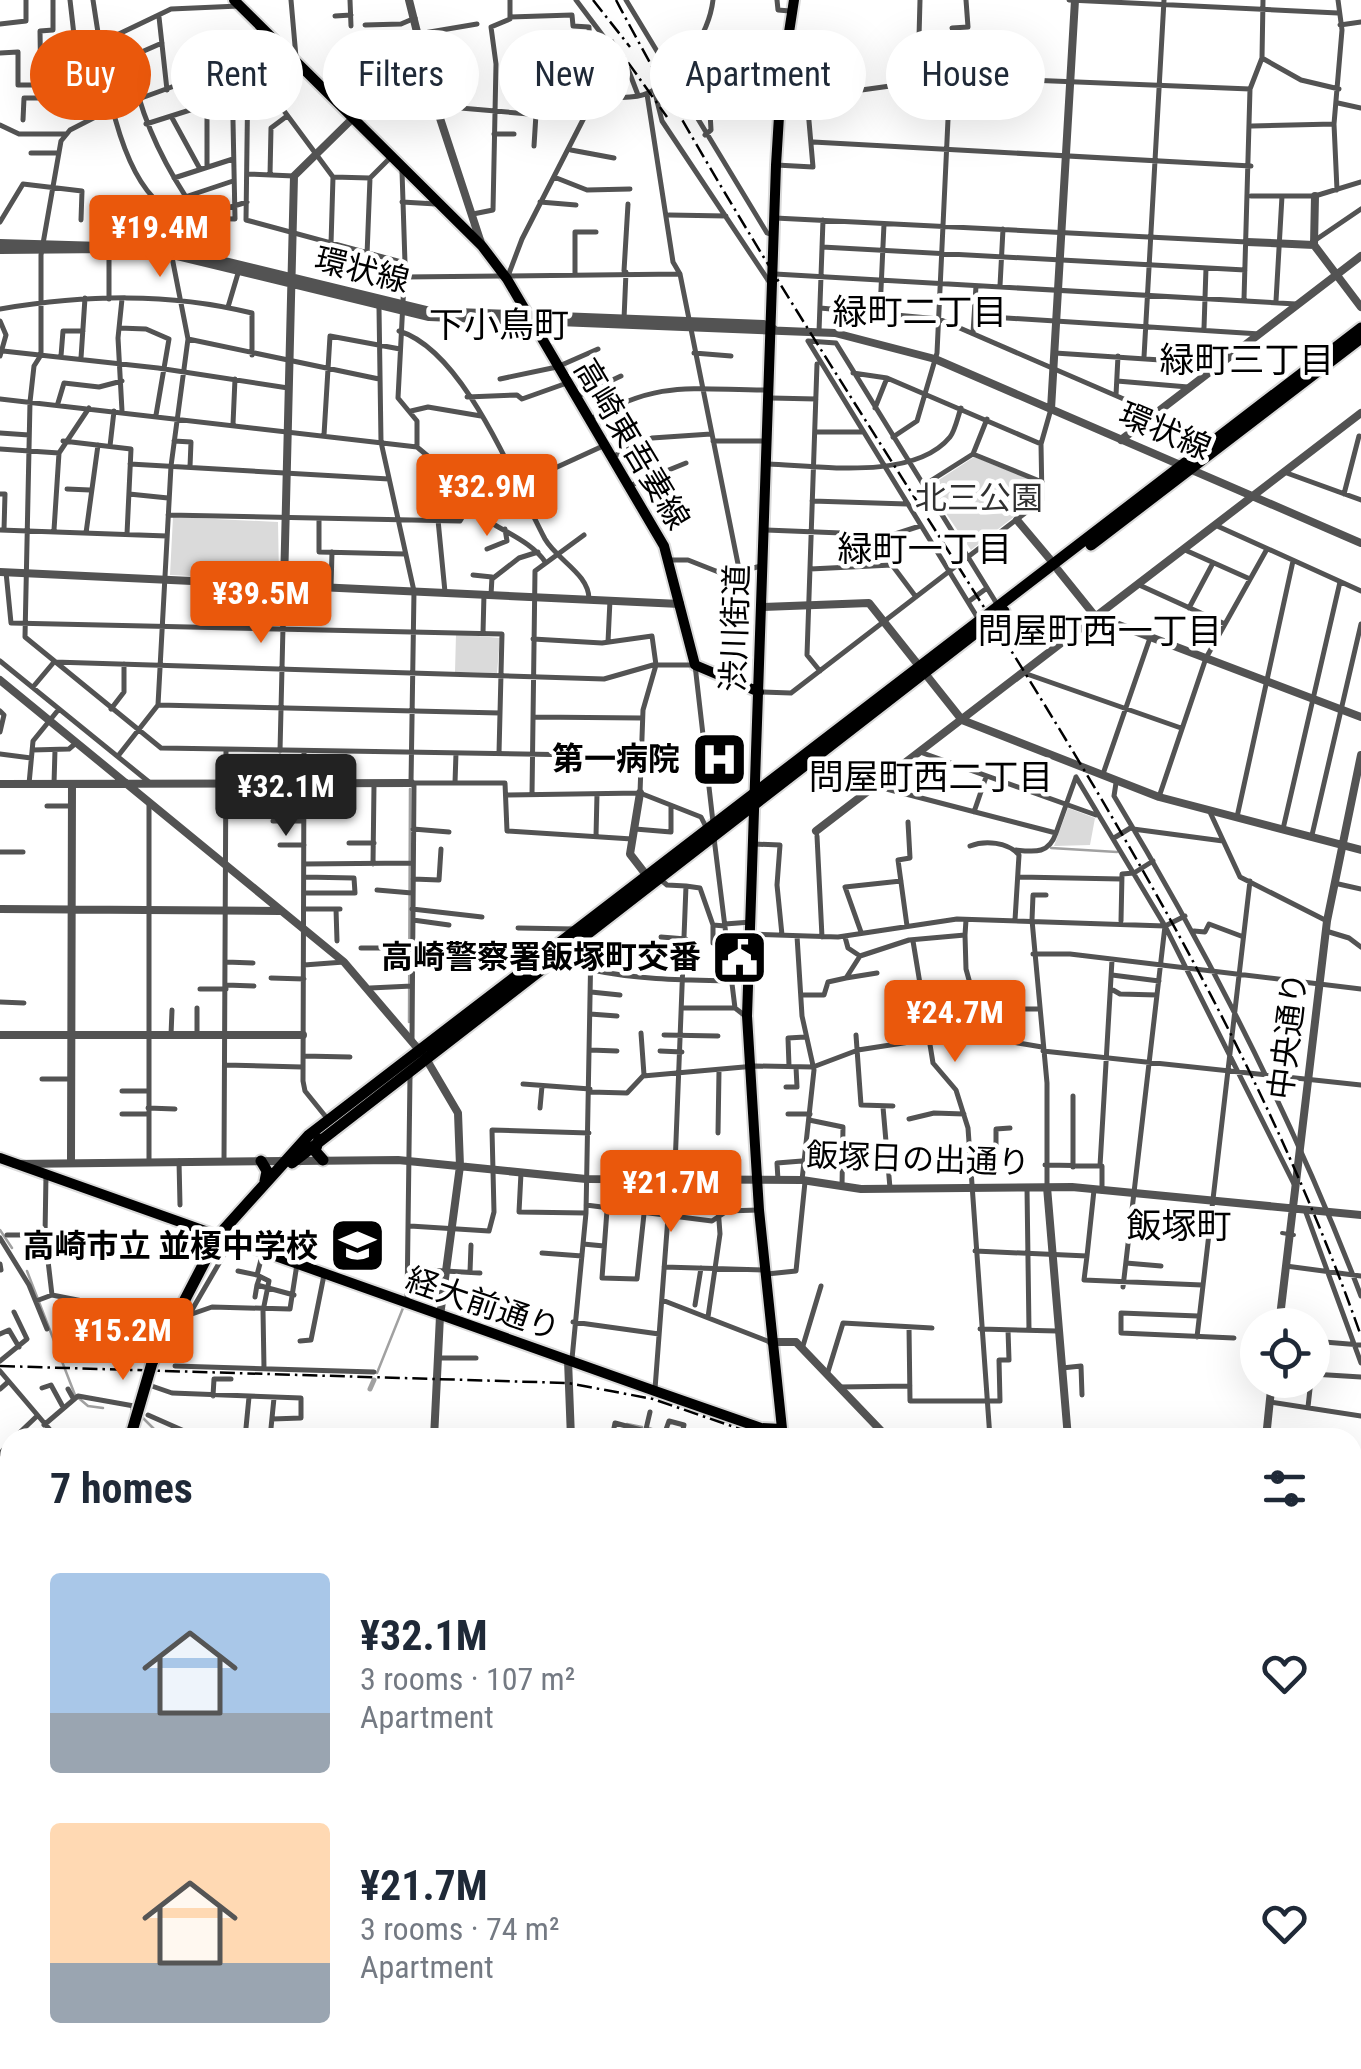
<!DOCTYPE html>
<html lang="en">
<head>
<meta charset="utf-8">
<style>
	body { margin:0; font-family:"Roboto Condensed","Noto Sans JP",sans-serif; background:#f2f2f3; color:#1f2937; height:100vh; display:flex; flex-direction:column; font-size:38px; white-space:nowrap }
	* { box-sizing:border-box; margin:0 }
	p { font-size:32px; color:#747a83 }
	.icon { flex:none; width:55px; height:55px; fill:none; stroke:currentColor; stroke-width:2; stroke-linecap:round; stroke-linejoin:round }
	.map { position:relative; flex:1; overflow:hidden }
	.side { position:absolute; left:0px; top:1428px; width:1362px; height:642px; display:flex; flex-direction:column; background:#fff; border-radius:30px 30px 0 0; box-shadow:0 10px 40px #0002 }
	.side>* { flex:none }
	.top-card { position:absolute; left:30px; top:30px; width:1302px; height:90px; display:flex; gap:20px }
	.fabs { position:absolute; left:1240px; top:1308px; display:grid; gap:20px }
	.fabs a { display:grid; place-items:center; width:90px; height:90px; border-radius:50%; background:#fff; box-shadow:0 10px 40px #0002; font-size:50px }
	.price { position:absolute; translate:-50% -85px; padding:0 22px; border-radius:10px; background:#ea580c; color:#fff; font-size:32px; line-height:65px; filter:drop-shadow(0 2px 5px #0008) }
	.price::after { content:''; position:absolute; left:50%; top:60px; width:30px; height:22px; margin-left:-15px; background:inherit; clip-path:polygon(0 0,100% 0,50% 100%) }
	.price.selected { background:#222; color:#fff }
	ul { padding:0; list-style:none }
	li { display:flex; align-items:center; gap:30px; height:250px; padding:0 50px }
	li span { display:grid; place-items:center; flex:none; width:280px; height:200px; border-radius:10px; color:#555 }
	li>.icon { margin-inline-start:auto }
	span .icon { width:120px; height:120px; fill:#fffc; stroke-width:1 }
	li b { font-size:42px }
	h2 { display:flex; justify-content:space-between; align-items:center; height:120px; padding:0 50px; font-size:42px }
	.pill { padding:0 35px; border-radius:45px; background:#fff; box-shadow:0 10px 40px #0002; font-size:35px; line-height:90px }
	.pill.selected { background:#ea580c; color:#fff }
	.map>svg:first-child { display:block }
</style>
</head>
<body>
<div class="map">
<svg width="1361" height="2069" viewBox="0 0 1361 2069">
	<rect width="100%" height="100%" fill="#fff"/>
	<path fill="#dadada" d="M974 457 1039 483 1041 496 971 550 928 487Z
		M173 517 278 522 279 576 274 580 170 575Z
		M456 634 500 638 497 673 455 672Z
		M1068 808 1095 818 1090 845 1054 846Z
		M121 2060H224L234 2069H108Z"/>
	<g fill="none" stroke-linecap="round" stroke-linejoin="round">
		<path stroke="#a1a1a1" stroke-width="2.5" d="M924 46 942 47 947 72 1043 75
			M1051 848 1117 852
			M409 1022 410 789
			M0 1230 12 1248
			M27 1271 75 1395 88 1406 103 1408
			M377 1373 403 1308
			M139 1414 163 1438
			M627 1424 642 1427
			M649 1428 657 1431
			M1352 1540 1361 1541
			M1352 1948 1361 1952
			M1352 1954 1361 1958
			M107 2063 117 2061 137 2069
			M94 2069 96 2068
			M145 2069H155"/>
		<path stroke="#a1a1a1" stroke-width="5" d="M370 1389 374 1380"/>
		<path stroke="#a1a1a1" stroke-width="9" d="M1352 1571 1361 1573"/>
		<defs>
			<path id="primary" d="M234 0 482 246 507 279 664 546 695 665 759 692
				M0 1158 655 1391 761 1428 782 1429
				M783 1438 759 1210 747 1016 776 165 781 84 794 0
				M1352 1887H1361"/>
			<path id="trunk" d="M1091 545 1361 338
				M319 1139 315 1151 323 1160
				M261 1161 267 1171 265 1181
				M292 1163 1004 611
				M152 1363 218 1236 309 1135 1361 328
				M0 1965 10 1960
				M0 1977 10 1974
				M276 2060 282 2069
				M293 2060 299 2069
				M812 2060 816 2069"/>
		</defs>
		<use href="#primary" stroke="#dbdbdb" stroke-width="14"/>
		<use href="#trunk" stroke="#dbdbdb" stroke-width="15"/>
		<path stroke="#535353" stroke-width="4" d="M0 1613 10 1615
			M0 1624 10 1633"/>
		<path stroke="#535353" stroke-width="5" d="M70 0 81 96
			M93 0C102 57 114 166 160 204 173 215 194 220 208 228L206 255
			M291 0 296 57 292 61 213 72 111 109 70 130 61 141 41 255V355L34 366 30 402 25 637 161 748 641 756
			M350 0 351 26
			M576 0 628 69 638 95
			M626 0 767 233 773 235
			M777 0 778 10 790 11
			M920 0 919 37 928 79
			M1069 0 1338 13
			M335 16 351 15
			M159 17 167 90
			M510 17 572 15 573 26 589 27
			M0 24 26 21V0
			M365 25 401 24 415 18
			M1340 25 1361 22
			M589 28 593 103
			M952 28 968 27 966 0
			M418 34 477 24
			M100 43 171 9 239 6
			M698 46H731L784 57
			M0 53 18 52V85H54L103 63
			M129 57C139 110 157 152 186 197
			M907 57 911 83
			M1262 58 1301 80 1339 89
			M105 68 162 43
			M524 69 542 70
			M248 70 246 220 405 263
			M726 75 727 48
			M668 77 729 76 847 92 955 77 1250 89
			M754 79 758 52
			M654 89 662 121 770 283
			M647 94 673 262 680 274 739 569
			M246 95 273 96 333 177 331 244
			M335 101C368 93 403 94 435 105
			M1338 103 1361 108
			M207 105V167
			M437 106 552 116 588 111
			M58 110 107 86
			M171 116 200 169
			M545 116 542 66 555 65
			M23 120 24 98H41L40 31 53 30V0
			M146 124 231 97
			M1334 124 1337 190
			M0 125 19 134H65
			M1252 126 1334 124 1342 30 1338 0
			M494 134H514
			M705 135 711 130 708 77
			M813 142 1251 166
			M534 146 536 114
			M571 150 614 158
			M31 153H57
			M776 165 813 167 806 87
			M402 171 405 263 398 398 417 421V447
			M248 174 294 176
			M270 175 271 128 287 116
			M333 177 370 178
			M554 177 587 190 630 189
			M174 178 233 159
			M1251 196H1315L1361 182
			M402 202 436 204
			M540 202 576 205
			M161 205 233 181
			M473 214 493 210 496 64 491 27 510 19V0
			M669 215 726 216
			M198 217 247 202
			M195 218 235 219 232 72
			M775 218 1247 242
			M0 222 23 184 82 191 81 220
			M1314 241 1361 209
			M822 247 1245 270
			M367 255 370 178 389 159
			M624 271 628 204
			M575 273V232H596
			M775 274 1296 304
			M508 276 522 239 589 108C607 90 627 103 648 93 680 78 709 34 713 0
			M509 276 680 274
			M404 277 501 276
			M1000 286 1003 229
			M109 299V249
			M1244 299 1250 89 1262 58 1263 0
			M1276 301 1282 196
			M228 307 239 270
			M379 308 381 442 414 591 411 783H505L507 831 632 839
			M820 308 939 319 1156 413
			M0 309C85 295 168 292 252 313V355
			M880 311 884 224
			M975 316 1260 334
			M624 319 626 272
			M0 321 6 335 0 356
			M119 328 146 329 169 339 156 415
			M1204 328 1206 268
			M399 331C465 351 514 481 545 539 557 560 589 574 589 599
			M819 332 823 220
			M973 333 976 286
			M188 339 379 379
			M3 351 158 368 288 388
			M694 353 731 356
			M1055 353 1221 364
			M61 356 63 331H83
			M1144 357 1164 0
			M81 358 85 298
			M817 364 807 655 820 671
			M853 373 887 378 1041 444
			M500 379 557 367 598 349
			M1117 381 1188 387
			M1116 395 1118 356
			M578 396 621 376
			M467 397 517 395 522 399 567 383
			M771 398 816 399
			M0 399 417 447 441 467 464 498 522 492
			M58 403 64 383 99 387 122 381
			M875 408 887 378
			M122 411 118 338 122 299
			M411 411 428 407 481 416
			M591 419C661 379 692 390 768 390
			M233 424 235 379
			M815 432H862
			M0 433 29 435
			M324 435 330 336 400 349
			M893 437 917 421 937 353 950 77
			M63 441 131 449 127 534
			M174 441 191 442 190 467
			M713 441H766
			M110 446 114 411
			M0 449 59 453
			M973 454 1042 482
			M614 456 652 438 711 434
			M130 464 389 479
			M768 464C819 466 914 481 950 437 955 431 958 416 961 408
			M445 468 475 482 509 462
			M1284 472 1361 500
			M520 484 603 446
			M924 485 973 454 987 419
			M629 486 686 463
			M67 489 90 490
			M0 494H5L4 530
			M129 494 168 498
			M1344 494 1359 436
			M812 501 907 504
			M467 503C489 529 527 535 546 563
			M168 515 460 521 473 499
			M319 520V552L405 554
			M438 520 445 592
			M1215 525 1361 591
			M0 530 167 536
			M54 530 59 453 89 408
			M766 530 892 535 920 526
			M86 533 98 445
			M892 535V565L916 597
			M487 549 507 541 505 529
			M1185 550 1250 579
			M670 560H688L726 575 761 566
			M810 569 892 565
			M6 572 11 623 502 634 499 753
			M473 575 492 577 491 595
			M492 579 519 558 538 552
			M1137 584 1225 624
			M331 587 332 552
			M968 602 987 588
			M1189 608 1213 563
			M979 620 808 341 836 343 997 604
			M483 633 484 594
			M533 639 602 643 652 636 656 665 643 710 640 793
			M608 642 610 600
			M0 661 149 782
			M1024 673 1181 728
			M33 687 54 662 604 679 653 665H695L713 822
			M759 692 791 693 1042 500 1041 444 1051 409
			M158 705 500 713
			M111 709 124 692V664
			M0 711 4 715 0 732
			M533 717 642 718
			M32 750 69 749 76 743
			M280 751 284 585
			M304 752 303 1081 305 1091 326 1117
			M920 752 1096 815
			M0 754 31 758
			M118 756 158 705 171 466 188 339 162 206
			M1103 774 1150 638
			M1076 777 1165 926 1294 1184
			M455 783 456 753
			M1116 783 1114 796C1211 957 1294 1121 1361 1296
			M29 784 33 741 59 709
			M54 784 55 750
			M875 786 1056 833 1076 777
			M508 795 640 793 701 817 705 825
			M532 795 535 571 584 535
			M1159 797 1206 658 1267 549
			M47 806H72
			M226 809 253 810
			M1209 810 1240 877 1327 921
			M974 812 986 777
			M1237 817 1293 561
			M273 821H303
			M413 829 449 832
			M635 829 671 832V806
			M1133 829 1223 841
			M1283 829 1340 582
			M1312 835 1361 624
			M596 836 597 794
			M817 836 822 937
			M714 838 735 1008 744 1015
			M1114 838 1132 827
			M349 843H374
			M754 844 780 845 777 885 782 935
			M280 845H304
			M970 846C985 840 1008 842 1019 855L1015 920
			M1016 850C1035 852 1049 854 1056 833
			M0 852H23
			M304 864 412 863
			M373 864 374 785
			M1019 877 1121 879
			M413 879 439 880 441 849
			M661 880 667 885 686 886 673 1217
			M1334 883 1361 889
			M686 886 700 888 713 925 725 926
			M377 890 412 893
			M304 893H355L354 878 304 877
			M1046 895H1033L1032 920 1047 1083V1187
			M304 909H340
			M336 909 337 941
			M412 909 482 917
			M413 920 449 925
			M1121 921 1122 874 1134 873 1153 861
			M725 924 751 922
			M713 925V943
			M907 926 898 860 910 858 908 822
			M518 928 575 929
			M1194 931 1205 932 1209 924 1241 936
			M1326 931 1349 938 1361 947
			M861 932 845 887 901 881
			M751 934 838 937 957 919 1165 926
			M965 935 966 969 977 1009H1039
			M797 936 802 1016 814 1070 802 1180
			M661 937 686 939
			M845 937 848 948 860 956 909 940 965 935 966 920
			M913 941 933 1063 956 1090 968 1128 990 1438
			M361 948H412
			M412 950 484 956
			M1033 954H1070L1361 989
			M226 962 253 963
			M304 965 344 962
			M592 970C640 980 684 980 732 981
			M1112 975 1159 981
			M271 978 304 979
			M846 978 877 973
			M226 985 254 986
			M370 988 412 986
			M200 989H226
			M1113 990 1120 994 1157 995
			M591 992 620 995
			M803 995H824L828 982 846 978 860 956
			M0 1002 24 1003
			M197 1008V1035
			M682 1008H734
			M985 1010 986 1039
			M590 1014 617 1016
			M641 1033 644 1075
			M171 1035 172 1010
			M664 1035 718 1036
			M856 1035 861 1105 893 1106
			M412 1040 414 783
			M590 1050 617 1051
			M660 1051 682 1052
			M1043 1051 1361 1085
			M303 1056 350 1057
			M225 1065 302 1067
			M789 1066 788 1038 805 1037
			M42 1079H71
			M523 1084 590 1089
			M786 1087H797L796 1067
			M122 1091H148
			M590 1092 627 1093 643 1076 755 1066 813 1067 858 1050 929 1039 971 1035 1042 1047
			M883 1107 890 1188
			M148 1108 175 1109
			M540 1108 542 1086
			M122 1114H148
			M788 1114H810
			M909 1119 934 1113 964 1114
			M809 1120 843 1127 842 1186
			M718 1133 719 1071
			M149 1161V804
			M179 1161 180 1205
			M224 1161 226 750
			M1045 1165 1102 1166V1191
			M1100 1166 1112 960
			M1073 1167V1096
			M521 1173 519 1212 586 1213
			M970 1174H984L981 1152 996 1150V1129L1010 1128
			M46 1175 45 1235 52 1295
			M628 1179 630 1211
			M778 1180 777 1163 802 1161
			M1027 1188 1029 1330
			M586 1205 712 1221 727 1211 758 1210
			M607 1210 602 1278 637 1279 644 1214
			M1305 1210 1361 1363
			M410 1226 489 1231 494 1212 492 1130 589 1133
			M7 1235H70
			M0 1238 29 1285 47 1329
			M583 1244 604 1246
			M975 1251 1087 1256 1084 1280 1202 1285
			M263 1252 257 1275 269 1281 263 1311 264 1368
			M542 1253 582 1256
			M1087 1256 1094 1190
			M1126 1263 1161 1266
			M0 1264 1 1270
			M1286 1266 1361 1276
			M664 1267 764 1270
			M410 1269 480 1273
			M238 1271 257 1275
			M470 1272 471 1245
			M767 1274 796 1271 805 1182
			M259 1279 257 1285 294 1295
			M1123 1287 1165 926 1185 916
			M255 1297 257 1285
			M662 1300 770 1342
			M36 1301 52 1295 164 1317
			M407 1304 410 1076
			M695 1305 701 1268
			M189 1315 212 1307 290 1309 297 1264
			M189 1315 232 1241
			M1198 1316 1121 1313V1333L1234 1338
			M708 1317 720 1234 716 1180
			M573 1322 659 1334
			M909 1327 910 1401H1000L999 1360H1009L1008 1330
			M980 1329 1057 1331
			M0 1334 9 1330 19 1347
			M1197 1337 1250 881
			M300 1341 311 1340 324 1275
			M1312 1341 1361 1345
			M802 1349 821 1286
			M438 1358H476
			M572 1359 586 1213 591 944 587 937
			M0 1361 27 1339 14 1312
			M175 1366 374 1372
			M1062 1368 1081 1366 1082 1395
			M0 1371 57 1438
			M1314 1372 1319 1341
			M1312 1374 1361 1377
			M827 1375 843 1323 932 1328
			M146 1384 172 1393 301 1398V1418L272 1419
			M839 1387 910 1386
			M42 1388 51 1385 63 1407
			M0 1389 8 1382
			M68 1389 73 1398
			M655 1389 668 1217
			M213 1396 214 1379H231
			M1270 1402 1361 1416
			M1308 1407 1311 1380
			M148 1415 200 1438
			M44 1425 78 1396 134 1406 133 1409
			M646 1429 650 1412
			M664 1435 669 1421 684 1425 681 1438
			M14 1438 36 1417
			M245 1438 249 1397
			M270 1438 274 1398
			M612 1438 615 1423 671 1438
			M0 1454 10 1442
			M1352 1480 1361 1482
			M0 1482 10 1487
			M1352 1514 1361 1516
			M0 1518 6 1521
			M1352 1652H1361
			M1352 1750 1361 1772
			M1352 1796 1361 1792
			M1352 1839 1361 1836
			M1352 1862 1357 1878
			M0 1936H10
			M0 1984H10
			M1352 2007 1361 1998
			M1352 2017 1361 2022
			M1352 2048H1361
			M59 2060 64 2069
			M306 2060 313 2069
			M356 2060 365 2069
			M430 2060 440 2069
			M605 2060 620 2069
			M748 2060 752 2069
			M1178 2060H1189
			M1327 2060 1328 2069
			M326 2069 335 2060
			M585 2069 593 2060
			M656 2069 660 2060
			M677 2069 732 2060"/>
		<path stroke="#535353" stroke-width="8" d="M409 0 434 100 482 246
			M1315 196 1314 245 1361 307
			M1247 242 1314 245
			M0 243 171 248 430 311 764 324 774 329
			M0 250 109 249 173 255 429 317 835 333 935 359 1361 543
			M1051 409 1075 0
			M1121 440 1361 256
			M1017 520 1054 564
			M1058 570 1095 616 1361 717
			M0 572 680 604
			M284 585 294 176 351 120
			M763 607 869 603 962 720 1159 797 1361 850
			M0 680 344 962 425 1057 458 1113 460 1166 440 1316 434 1438
			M0 784 411 783
			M640 793 630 854 647 876
			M816 831 1361 413
			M0 909 280 911
			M0 1035H303
			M71 1161 72 784
			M299 1161 398 1160 586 1179 802 1180 861 1189 1072 1187 1361 1215
			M15 1164 285 1161
			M1047 1187 1068 1438
			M1279 1325 1327 921 1361 755
			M771 1342H796L888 1438
			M568 1360 571 1438
			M1266 1438 1272 1380
			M1352 1620H1361
			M979 2060 981 2069
			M1061 2060 1062 2069
			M1228 2060V2069"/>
		<path stroke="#202020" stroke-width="9" d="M1352 1729 1361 1721
			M1144 2069 1146 2060"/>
		<use href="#primary" stroke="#000" stroke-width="10"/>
		<use href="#trunk" stroke="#000" stroke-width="11"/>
		<path stroke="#000" stroke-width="2.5" stroke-dasharray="15 5 2.5 5" stroke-linecap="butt" d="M593 0 630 47
			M616 0C855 451 1190 851 1361 1336
			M612 40 667 117
			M0 1366 568 1383 653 1399 766 1438
			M1352 1690 1361 1697"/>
		<defs>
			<path id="trunk-bridge" d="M130 1438 152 1363"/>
		</defs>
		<use href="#trunk-bridge" stroke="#dbdbdb" stroke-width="15" stroke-linecap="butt"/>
		<path stroke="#535353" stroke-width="4" d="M1282 1233 1294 1235"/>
		<use href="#trunk-bridge" stroke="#000" stroke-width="11"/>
	</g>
	<defs>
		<symbol id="hospital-square" viewBox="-11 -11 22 22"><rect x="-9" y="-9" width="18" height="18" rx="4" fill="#000" stroke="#fff"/><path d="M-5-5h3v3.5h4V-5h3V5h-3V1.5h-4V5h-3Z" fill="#fff"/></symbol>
		<symbol id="civic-square" viewBox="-11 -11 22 22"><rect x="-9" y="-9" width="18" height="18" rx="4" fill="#000" stroke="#fff"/><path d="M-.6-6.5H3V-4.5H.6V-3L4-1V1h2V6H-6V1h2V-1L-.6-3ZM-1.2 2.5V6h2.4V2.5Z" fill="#fff"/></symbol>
		<symbol id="school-square" viewBox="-11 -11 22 22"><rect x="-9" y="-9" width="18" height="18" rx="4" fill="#000" stroke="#fff"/><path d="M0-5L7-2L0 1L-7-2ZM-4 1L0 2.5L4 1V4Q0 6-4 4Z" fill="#fff"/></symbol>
	</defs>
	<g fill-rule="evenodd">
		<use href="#hospital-square" x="688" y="728" width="63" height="63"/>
		<use href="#civic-square" x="708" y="926" width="63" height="63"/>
		<use href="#school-square" x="326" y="1214" width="63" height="63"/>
	</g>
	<g text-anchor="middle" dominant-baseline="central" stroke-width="9" stroke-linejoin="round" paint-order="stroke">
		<g font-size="32" fill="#000" stroke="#fff">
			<text transform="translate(362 270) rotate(14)">環状線</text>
			<text transform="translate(1165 431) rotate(23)">環状線</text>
			<text transform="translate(632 444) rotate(59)">高崎東吾妻線</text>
			<text transform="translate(735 628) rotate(-88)">渋川街道</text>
			<text transform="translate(1288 1036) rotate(-83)">中央通り</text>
			<text transform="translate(918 1159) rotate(2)">飯塚日の出通り</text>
			<text transform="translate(483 1304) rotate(19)">経大前通り</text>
		</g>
		<g font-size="32" fill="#313131" stroke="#fff">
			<text x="979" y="498">北三公園</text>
		</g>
		<g font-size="32" font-weight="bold" fill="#000" stroke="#fff" text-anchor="end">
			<text x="680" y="759">第一病院</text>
			<text x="701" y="957">高崎警察署飯塚町交番</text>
			<text x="318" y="1246">高崎市立 並榎中学校</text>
		</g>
		<g font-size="35" fill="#000" stroke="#fff">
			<text x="920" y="312">緑町二丁目</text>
			<text x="499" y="325">下小鳥町</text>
			<text x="1247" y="360">緑町三丁目</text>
			<text x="925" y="549">緑町一丁目</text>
			<text x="1100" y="631">問屋町西一丁目</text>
			<text x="931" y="777">問屋町西二丁目</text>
			<text x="1179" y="1226">飯塚町</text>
		</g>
	</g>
</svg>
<div class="fabs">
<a><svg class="icon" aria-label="locate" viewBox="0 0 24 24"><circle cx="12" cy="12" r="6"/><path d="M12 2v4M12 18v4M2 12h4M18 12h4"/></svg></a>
</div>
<b class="price" style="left:160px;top:280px">¥19.4M</b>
<b class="price" style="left:487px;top:539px">¥32.9M</b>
<b class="price" style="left:261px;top:646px">¥39.5M</b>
<b class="price selected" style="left:286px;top:839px">¥32.1M</b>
<b class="price" style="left:955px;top:1065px">¥24.7M</b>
<b class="price" style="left:671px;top:1235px">¥21.7M</b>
<b class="price" style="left:123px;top:1383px">¥15.2M</b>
<div class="top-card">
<a class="pill selected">Buy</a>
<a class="pill">Rent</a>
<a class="pill">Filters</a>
<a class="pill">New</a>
<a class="pill">Apartment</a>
<a class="pill">House</a>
</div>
<section class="side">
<h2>7 homes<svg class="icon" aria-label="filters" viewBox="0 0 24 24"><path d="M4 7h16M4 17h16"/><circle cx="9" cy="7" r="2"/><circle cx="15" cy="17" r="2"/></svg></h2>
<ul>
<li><span style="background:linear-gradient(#a9c7e8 70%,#9aa5b1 0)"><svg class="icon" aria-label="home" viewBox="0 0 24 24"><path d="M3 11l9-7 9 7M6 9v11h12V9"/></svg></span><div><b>¥32.1M</b><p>3 rooms · 107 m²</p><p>Apartment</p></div><svg class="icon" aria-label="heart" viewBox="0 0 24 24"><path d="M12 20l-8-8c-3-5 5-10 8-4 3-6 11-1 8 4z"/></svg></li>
<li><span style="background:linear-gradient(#ffd9b3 70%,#9aa5b1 0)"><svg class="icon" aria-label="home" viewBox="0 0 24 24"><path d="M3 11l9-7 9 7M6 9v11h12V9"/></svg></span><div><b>¥21.7M</b><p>3 rooms · 74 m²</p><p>Apartment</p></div><svg class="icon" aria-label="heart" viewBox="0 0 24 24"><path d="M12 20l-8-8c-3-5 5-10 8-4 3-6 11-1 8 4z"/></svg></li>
</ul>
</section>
</div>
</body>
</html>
